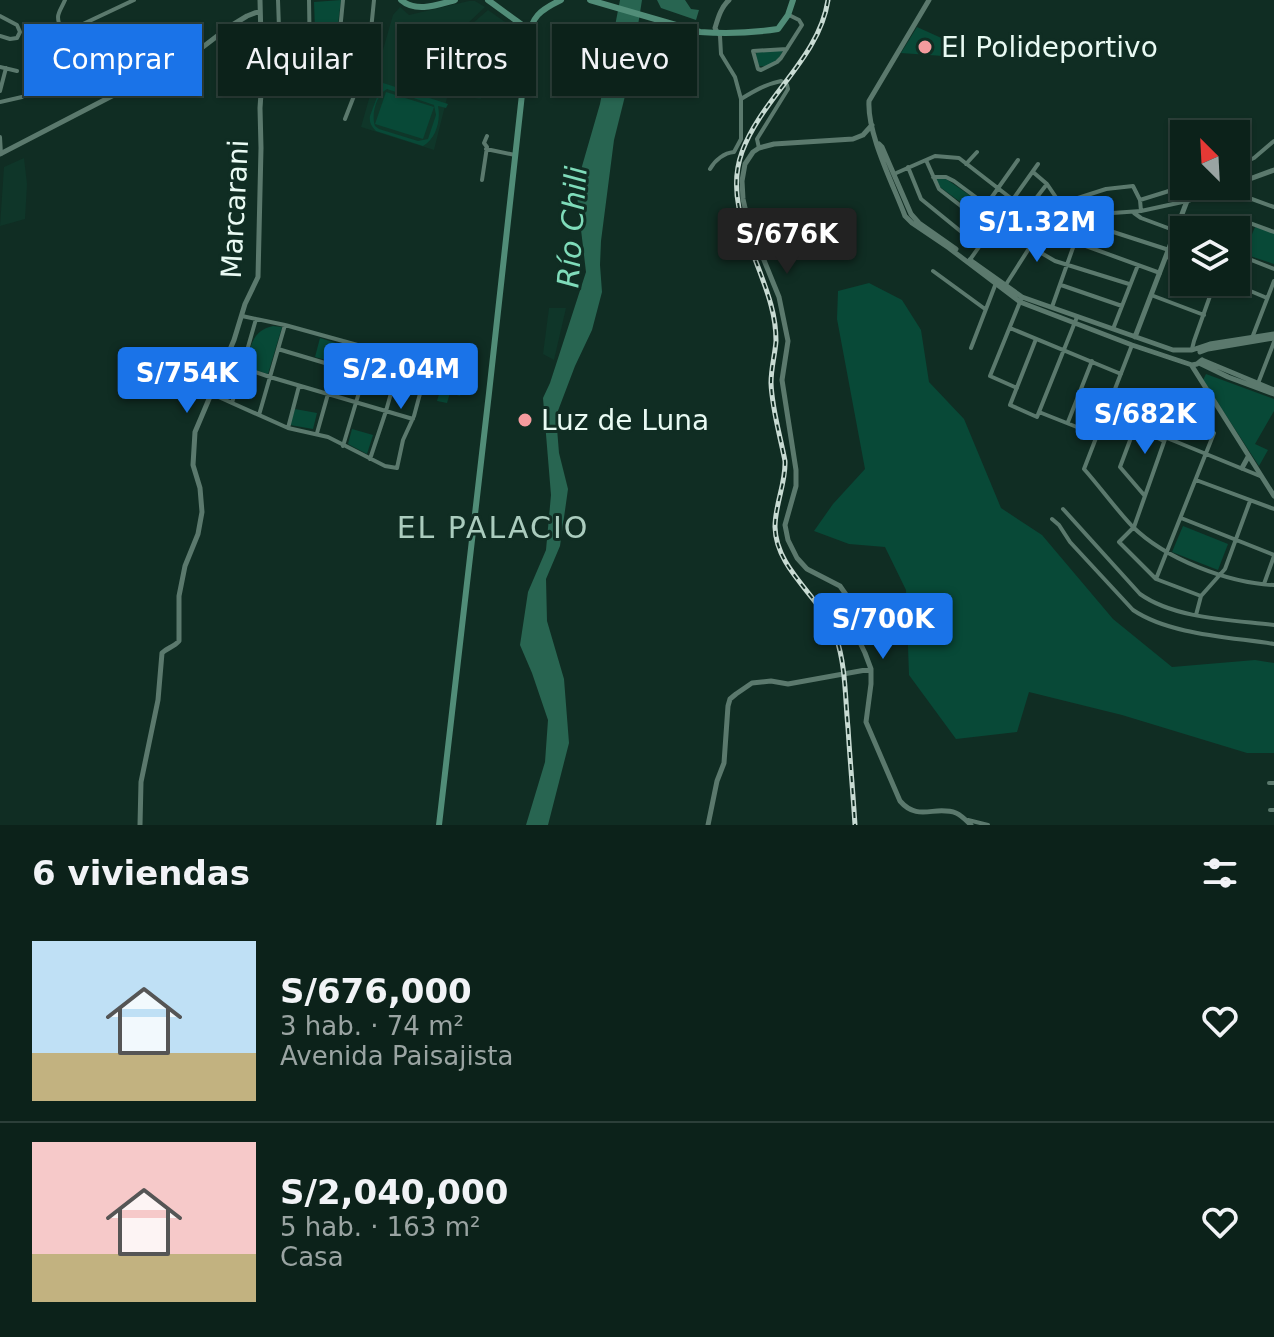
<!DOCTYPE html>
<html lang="es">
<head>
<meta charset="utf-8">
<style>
	body { margin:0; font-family:"DejaVu Sans",sans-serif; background:#1a2f27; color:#f1f3f6; height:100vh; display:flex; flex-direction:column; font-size:30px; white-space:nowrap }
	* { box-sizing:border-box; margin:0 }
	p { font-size:26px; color:#9aa4a2 }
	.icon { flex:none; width:44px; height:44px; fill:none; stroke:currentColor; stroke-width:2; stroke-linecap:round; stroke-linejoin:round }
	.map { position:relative; height:825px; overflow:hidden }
	.details { display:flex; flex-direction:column; background:#0c221a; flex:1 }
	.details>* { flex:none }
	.hud { position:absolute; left:24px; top:24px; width:800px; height:72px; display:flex; gap:16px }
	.needle { width:52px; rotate:336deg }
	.fabs { position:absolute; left:1170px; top:120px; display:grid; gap:16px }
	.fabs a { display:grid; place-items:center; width:80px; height:80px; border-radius:0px; background:#0c221a; box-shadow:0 2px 6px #0004,0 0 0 2px #2c3f39; font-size:40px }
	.price { position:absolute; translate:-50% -68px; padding:0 18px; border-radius:8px; background:#1a73e8; color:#fff; font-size:26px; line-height:52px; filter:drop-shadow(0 2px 4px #0008) }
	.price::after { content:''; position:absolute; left:50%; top:48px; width:24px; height:18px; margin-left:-12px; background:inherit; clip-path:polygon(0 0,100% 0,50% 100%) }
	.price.current { background:#222; color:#fff }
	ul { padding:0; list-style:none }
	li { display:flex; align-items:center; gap:24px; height:200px; padding:0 32px }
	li+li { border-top:2px solid #2c3f39 }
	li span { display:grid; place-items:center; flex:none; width:224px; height:160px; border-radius:0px; color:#555 }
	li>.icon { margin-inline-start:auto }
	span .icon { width:96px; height:96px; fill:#fffc; stroke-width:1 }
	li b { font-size:34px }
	h2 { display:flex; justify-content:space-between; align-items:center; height:96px; padding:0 32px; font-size:34px }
	.chip { padding:0 28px; border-radius:0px; background:#0c221a; box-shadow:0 2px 6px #0004,0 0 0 2px #2c3f39; font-size:28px; line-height:72px }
	.chip.current { background:#1a73e8; color:#fff }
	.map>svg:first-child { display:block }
</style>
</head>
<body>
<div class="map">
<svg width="1274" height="825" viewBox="0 0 1274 825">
	<rect width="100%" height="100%" fill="#102d23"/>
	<path fill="#0f3629" d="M469 1H475L485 7 468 23 460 46 434 150 361 127 393 15 400 7 409 15Z
		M488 10 512 27 491 60 481 99 455 95 456 71 473 23Z
		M24 158 27 184 25 219 0 226 4 167Z
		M549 308H566L554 360 543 354Z"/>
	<path fill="#084937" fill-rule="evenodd" d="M341 0 334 56 325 61 316 59 314 2Z
		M917 27 948 41 943 56 901 53Z
		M783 50C780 60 769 68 759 66L755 56 757 52Z
		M380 82 448 104 446 108 438 106C441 120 436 139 423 146L376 131C371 126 369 122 370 116L380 89 377 88ZM387 89 434 105 436 115 428 139 418 141 379 129 375 126C371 115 376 95 387 89Z
		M386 92 434 107 423 139 375 124Z
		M935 178 946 179 978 201 971 210 940 187Z
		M1255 227 1274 233V264L1244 254Z
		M869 283 902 300 921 330 929 382 964 419 1001 508 1042 535 1113 619 1172 667 1255 660 1274 663V753H1247L1122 715 1029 692 1017 732 956 739 909 675 906 590 885 547 849 544 814 531 833 504 865 469 837 319 838 291Z
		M273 326 282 327 268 374 245 367C251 347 251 331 273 326Z
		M320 338 339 344 333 362 315 357Z
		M374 352 396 357 392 372 369 368Z
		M1206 374 1274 399V411L1255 444 1268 450 1259 466 1203 380Z
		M443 381 463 386 460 396 450 393 447 403 437 401Z
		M295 409 317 413 313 429 290 425Z
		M352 429 373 435 367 454 348 444Z
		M1183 526 1228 544 1218 570 1172 552Z"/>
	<path fill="#286551" d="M620 0H642L630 76 614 140 601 241 600 265 602 292 592 330 575 366 556 416 559 453 568 489 560 546 546 579 547 621 564 679 569 743 548 825H526L545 762 548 720 532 673 520 645 528 592 546 550 551 495 543 398 550 383 586 272 576 187 600 104Z
		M657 0H685L691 9 699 10 696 20 661 8Z"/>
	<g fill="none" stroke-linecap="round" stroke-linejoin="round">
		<path stroke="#5b796d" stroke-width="4" d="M65 0C59 14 55 14 61 29L66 32 134 0
			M278 0 281 85
			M309 0 310 61
			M0 16 17 25 20 32 17 38 10 39 0 36
			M787 49 753 51 758 69 761 70 777 62 781 58 802 25 799 20 789 15
			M280 53C297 58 330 75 338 51L343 0
			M0 67 17 71
			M262 79C301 91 322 105 360 81L368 60 374 0
			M0 91 6 68
			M741 99C754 91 766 84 781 81L787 85 788 89 757 139 759 148
			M0 102 22 97
			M345 119 359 83
			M0 137 1 154
			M486 149 515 155
			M926 160 939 189 975 217
			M966 164 977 152
			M1236 166 1254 158 1274 141
			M908 167 921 199 964 234
			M710 169C715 160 724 153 734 152L741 139V99L735 77 721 54 720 36 718 33
			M1033 172 1047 184 1072 221
			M894 174 935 156 959 158 1061 237 1160 273
			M933 177H946L954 181 985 204
			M482 180 487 147 484 143 487 136
			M1228 187 1230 191 1274 207
			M1078 198 1106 189 1133 186 1140 200 1141 211
			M1140 200 1185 186 1191 199
			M1027 210 1047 184
			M1134 213 1141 218 1176 231
			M1096 214 1099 224 1104 229 1169 250
			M1181 216 1216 230
			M1235 230 1239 219 1274 232
			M1053 231 1084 215 1141 211 1187 201
			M979 246 965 235 1018 160
			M1031 247 1055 261 1129 284
			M1236 254 1274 269
			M1167 257 1184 264
			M969 261 1038 164
			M933 271 985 309
			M1229 282 1267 298
			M1061 285 1122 306
			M1005 286 1044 225
			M1151 295 1204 315
			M1052 307 1075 242
			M1010 328 1121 374
			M1113 329 1138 265
			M1252 338 1274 281
			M1036 339 1010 405 1037 417 1077 317
			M1132 345 1084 469C1100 487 1115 508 1132 526 1165 559 1228 583 1274 585
			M971 348 996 283
			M278 349 335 366
			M1192 349 1194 341 1215 282
			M243 368 270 377 413 419
			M1257 386 1274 342
			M1017 388 990 376 1022 297
			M1115 390 1163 412 1168 418 1170 425 1134 527 1119 542 1156 579 1201 596
			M212 394 288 428 328 437 385 466 397 468 403 440 414 416 421 390 416 356 372 349 285 325 242 316
			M232 403 256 319
			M1144 403 1120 467 1144 495
			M1039 412 1097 435
			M259 415 285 325
			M1068 422 1092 361
			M1134 427 1164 441
			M288 428 299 386
			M317 433 343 341
			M1167 438 1260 476
			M343 446 372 349
			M370 459 386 411 402 354
			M1196 480 1274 509
			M1063 509 1140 594C1175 619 1233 620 1274 625
			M1181 518 1274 555
			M1052 519 1059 525 1070 542 1133 610C1170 635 1231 637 1274 644
			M1156 579 1214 433
			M1264 584 1274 556
			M1196 615 1201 596 1225 569 1250 501
			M1269 783H1274
			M1270 810H1274
			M968 820 988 825"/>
		<path stroke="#5b796d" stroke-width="5" d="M929 0 869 101C867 134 893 184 905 216L912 223 949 248 1020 302 1132 345 1192 365 1197 364 1202 360
			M717 32 715 28C718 18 721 7 729 0
			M872 125 863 135 853 139 774 144 759 148 753 152 745 164 742 181 743 199 748 221 779 297 788 341 782 380 796 470V486L785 525 788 540 797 558 807 569 840 586 847 596 851 606 854 630 865 653 871 669V684L866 722 900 801C918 822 935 805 956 813 961 815 967 821 971 825
			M879 144 882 147 911 214 919 223 956 249
			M0 154 195 53 229 27 247 16 260 11
			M1236 184 1274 170
			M970 260 1022 297 1173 350H1192L1210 344 1274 334
			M1135 337 1187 201 1230 186
			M1200 352 1208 349 1274 338
			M1202 360 1274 390
			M1199 363 1228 377 1274 394
			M1192 366 1274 496
			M1242 468 1248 457
			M140 825 141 782 158 700 162 653C167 648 174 647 179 641V596L185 566 198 534 202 512 200 488 193 465 195 432 234 340 245 304 258 277 261 148 260 108 262 79 260 0
			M708 825 717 781 724 763 728 706 730 699 736 694 752 683 771 681 788 684 871 669"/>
		<path stroke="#518d78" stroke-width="6" d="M401 0C416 13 437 5 455 0
			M488 0 529 30
			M590 0 700 32C726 34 752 33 778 29L788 15 793 0
			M439 825 489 393 528 40C531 17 540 10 561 0"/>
		<defs>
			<path id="rail" d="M828 0C819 59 762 97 742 152 723 204 758 256 771 305 774 316 776 328 776 341 775 355 771 368 771 383 772 409 780 435 785 461 786 483 775 504 775 527 776 571 823 598 836 637 846 666 845 698 848 728 850 760 853 793 855 825"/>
		</defs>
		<use href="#rail" stroke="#c8dbd3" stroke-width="5"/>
		<use href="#rail" stroke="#102d23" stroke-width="2" stroke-dasharray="6" stroke-linecap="butt"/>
	</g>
	<g fill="#f59b9e" stroke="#102d23" stroke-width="3">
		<circle cx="925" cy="47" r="8"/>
		<circle cx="525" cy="420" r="8"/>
	</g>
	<g text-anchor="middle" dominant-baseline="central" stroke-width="6" stroke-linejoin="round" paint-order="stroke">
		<g font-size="28" fill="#e9faf3" stroke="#102d23" text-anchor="start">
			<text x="941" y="47">El Polideportivo</text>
			<text x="541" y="420">Luz de Luna</text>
		</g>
		<g font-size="28" fill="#e9faf3" stroke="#102d23">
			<text transform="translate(235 209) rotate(-87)">Marcarani</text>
		</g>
		<g font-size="30" font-style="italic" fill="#7fdcba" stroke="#102d23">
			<text transform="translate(572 227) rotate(-86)">Río Chili</text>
		</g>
		<g font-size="30" letter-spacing="2" fill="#abccbe" stroke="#102d23">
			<text x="493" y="527">EL PALACIO</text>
		</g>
	</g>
</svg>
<div class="fabs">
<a><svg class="needle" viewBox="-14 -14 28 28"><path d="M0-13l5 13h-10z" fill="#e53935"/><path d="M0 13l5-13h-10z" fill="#9aa4a2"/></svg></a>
<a><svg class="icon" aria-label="layers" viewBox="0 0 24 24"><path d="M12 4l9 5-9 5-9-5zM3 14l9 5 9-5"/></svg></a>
</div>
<b class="price" style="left:1037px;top:264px">S/1.32M</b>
<b class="price current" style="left:787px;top:276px">S/676K</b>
<b class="price" style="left:401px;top:411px">S/2.04M</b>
<b class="price" style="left:187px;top:415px">S/754K</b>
<b class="price" style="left:1145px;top:456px">S/682K</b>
<b class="price" style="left:883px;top:661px">S/700K</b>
<div class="hud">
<a class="chip current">Comprar</a>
<a class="chip">Alquilar</a>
<a class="chip">Filtros</a>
<a class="chip">Nuevo</a>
</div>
</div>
<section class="details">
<h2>6 viviendas<svg class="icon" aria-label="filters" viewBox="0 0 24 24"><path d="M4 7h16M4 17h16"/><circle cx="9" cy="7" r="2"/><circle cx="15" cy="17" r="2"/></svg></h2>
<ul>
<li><span style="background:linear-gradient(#bfe0f5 70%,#c2b280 0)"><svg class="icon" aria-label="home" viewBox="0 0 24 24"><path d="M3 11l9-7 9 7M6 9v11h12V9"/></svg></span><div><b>S/676,000</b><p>3 hab. · 74 m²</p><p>Avenida Paisajista</p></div><svg class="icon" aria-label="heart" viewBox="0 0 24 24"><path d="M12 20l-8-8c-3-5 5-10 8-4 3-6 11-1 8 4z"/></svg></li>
<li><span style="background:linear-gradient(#f6c9c9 70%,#c2b280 0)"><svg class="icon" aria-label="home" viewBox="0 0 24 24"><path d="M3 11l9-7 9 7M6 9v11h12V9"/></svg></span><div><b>S/2,040,000</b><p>5 hab. · 163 m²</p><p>Casa</p></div><svg class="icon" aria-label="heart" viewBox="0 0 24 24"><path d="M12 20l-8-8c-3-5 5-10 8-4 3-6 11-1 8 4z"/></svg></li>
</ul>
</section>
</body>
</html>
